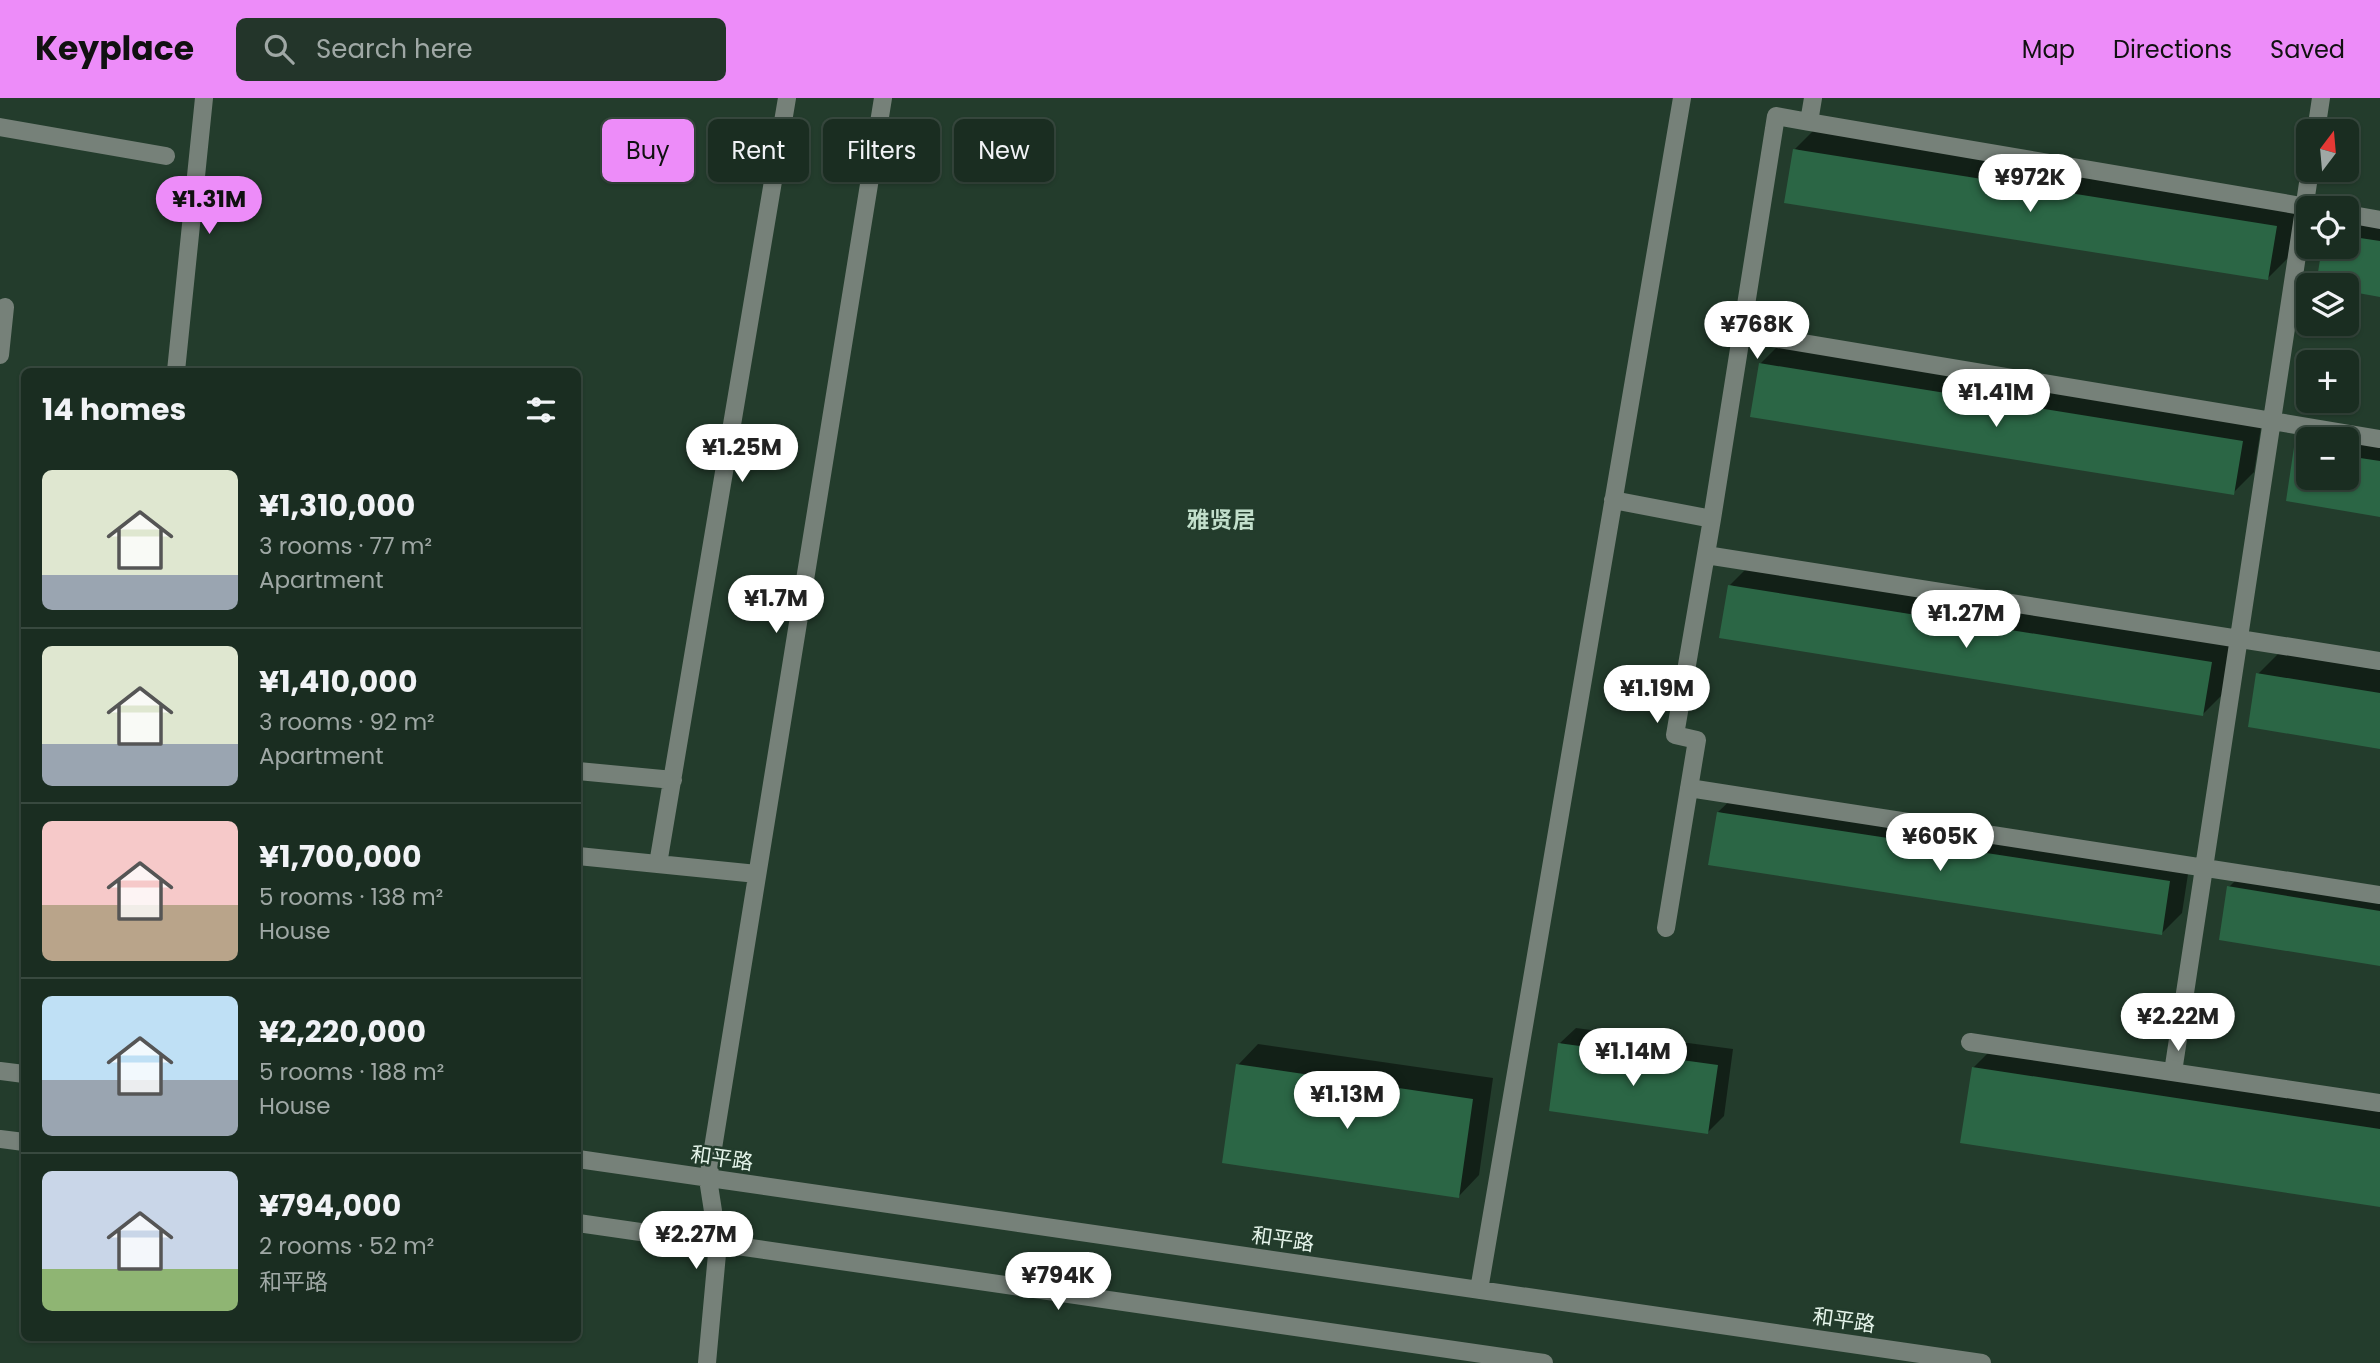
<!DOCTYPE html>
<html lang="en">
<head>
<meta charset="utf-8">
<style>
	body { margin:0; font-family:Poppins,"Noto Sans SC",sans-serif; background:#23352a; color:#f1f3f6; height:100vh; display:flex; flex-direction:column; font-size:26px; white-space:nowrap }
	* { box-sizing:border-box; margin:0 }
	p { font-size:23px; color:#9fa8a5 }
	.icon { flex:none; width:38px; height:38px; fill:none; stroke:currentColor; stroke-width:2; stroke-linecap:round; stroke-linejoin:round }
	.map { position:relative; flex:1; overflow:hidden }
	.details { position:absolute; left:21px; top:270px; width:560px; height:973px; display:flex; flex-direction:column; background:#1a2d21; border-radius:10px; box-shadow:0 2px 5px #0004,0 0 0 2px #38493f }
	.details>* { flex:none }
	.banner { position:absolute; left:602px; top:21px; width:665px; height:63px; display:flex; gap:14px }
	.needle { width:46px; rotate:16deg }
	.tools { position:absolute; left:2296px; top:21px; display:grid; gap:14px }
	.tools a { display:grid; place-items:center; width:63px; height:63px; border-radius:10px; background:#1a2d21; box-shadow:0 2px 5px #0004,0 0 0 2px #38493f; font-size:35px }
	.price { position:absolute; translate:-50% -60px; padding:0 16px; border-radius:24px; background:#fff; color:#222; font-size:23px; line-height:46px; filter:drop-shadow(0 2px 4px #0008) }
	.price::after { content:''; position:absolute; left:50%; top:42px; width:21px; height:16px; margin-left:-10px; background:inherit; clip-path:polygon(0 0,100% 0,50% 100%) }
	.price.current { background:#ed8cf9; color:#111 }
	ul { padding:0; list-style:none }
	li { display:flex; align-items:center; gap:21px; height:175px; padding:0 21px }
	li+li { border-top:2px solid #38493f }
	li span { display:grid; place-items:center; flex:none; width:196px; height:140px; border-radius:10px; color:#555 }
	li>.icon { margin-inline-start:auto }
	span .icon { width:84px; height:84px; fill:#fffc; stroke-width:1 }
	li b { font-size:30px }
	h2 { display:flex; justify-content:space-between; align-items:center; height:84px; padding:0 21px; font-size:30px }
	.tag { padding:0 24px; border-radius:10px; background:#1a2d21; box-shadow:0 2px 5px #0004,0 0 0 2px #38493f; font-size:24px; line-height:63px }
	.tag.current { background:#ed8cf9; color:#111 }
	header { display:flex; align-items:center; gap:42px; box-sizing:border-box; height:98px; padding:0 35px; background:#ed8cf9; color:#111 }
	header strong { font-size:33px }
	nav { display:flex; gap:38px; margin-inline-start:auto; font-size:24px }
	.search { width:490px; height:63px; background:#23352a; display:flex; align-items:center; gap:18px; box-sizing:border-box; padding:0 24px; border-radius:10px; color:#9fa8a5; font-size:26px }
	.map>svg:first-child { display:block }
</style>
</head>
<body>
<header>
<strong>Keyplace</strong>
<div class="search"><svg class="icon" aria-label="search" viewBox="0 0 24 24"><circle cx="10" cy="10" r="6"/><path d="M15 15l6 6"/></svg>Search here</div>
<nav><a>Map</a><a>Directions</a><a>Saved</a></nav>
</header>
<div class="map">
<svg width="2380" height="1265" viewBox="0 0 2380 1265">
	<rect width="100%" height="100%" fill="#233c2c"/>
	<path fill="#0007" fill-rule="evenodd" d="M1815 31 2296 108 2288 160 2268 180 1795 51Z
		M2347 114 2380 120V197L2347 192V187H2318L2324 149H2347Z
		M1781 245 2262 323 2254 374 2233 395 1760 266Z
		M2316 330 2380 340V417L2288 402 2295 350ZM2308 341H2347V380H2308Z
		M1750 467 2231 543 2223 596 2203 616 1730 487Z
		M2279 555 2380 572V649L2258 576Z
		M1739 694 2190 763 2182 815 2162 835 1718 714Z
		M2245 773 2380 795V866L2229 789Z
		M1576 930 1733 951 1724 1018 1708 1034 1560 945Z
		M1258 946 1493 980 1479 1077 1459 1098 1238 967Z
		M1994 949 2380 1008V1108L1973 970Z"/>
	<path fill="#2b6645" d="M1793 51 2277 128 2268 182 1784 105Z
		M2347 138 2380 143V199L2347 193V187H2316L2322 149H2347Z
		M1759 265 2243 343 2234 397 1750 319Z
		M2294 349 2308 352V380H2347V358L2380 363V419L2286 403Z
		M1728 487 2212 564 2203 618 1719 540Z
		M2256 575 2380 595V651L2248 629Z
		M1717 714 2170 783 2162 837 1708 767Z
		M2227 788 2380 813V868L2219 842Z
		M1558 945 1718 967 1708 1036 1549 1013Z
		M1236 966 1473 1001 1459 1100 1222 1065Z
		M1972 969 2380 1031V1109L1960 1045Z"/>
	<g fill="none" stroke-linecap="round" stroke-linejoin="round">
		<path stroke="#768179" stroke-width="18" d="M1809 24 2313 110
			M0 29 166 58
			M2316 33 2321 0
			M2347 116 2380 122
			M1742 235 2380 341
			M0 257 5 209
			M176 273 204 0
			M1613 402 1712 421 1776 18 1809 24 1813 0
			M1706 457 2380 563
			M578 673 673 682
			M1689 690 2380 797
			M578 758 757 776
			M658 766 787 0
			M1666 830 1697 642 1675 637 1712 421
			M1970 944 2380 1005
			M0 973 24 976
			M2173 974 2310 72
			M0 1041 24 1044
			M578 1061 1982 1265
			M578 1125 1544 1265
			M1479 1192 1682 0
			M707 1265 718 1145 708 1081 883 0"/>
	</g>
	<g text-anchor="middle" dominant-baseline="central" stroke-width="5" stroke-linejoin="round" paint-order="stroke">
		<g font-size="21" fill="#e5f4ea" stroke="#233c2c">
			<text transform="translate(722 1060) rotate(8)">和平路</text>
			<text transform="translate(1283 1141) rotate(8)">和平路</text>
			<text transform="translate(1844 1222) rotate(8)">和平路</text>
		</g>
		<g font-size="23" font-weight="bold" fill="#c2dfcb" stroke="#233c2c">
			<text x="1221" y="422">雅贤居</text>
		</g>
	</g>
</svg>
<div class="tools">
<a><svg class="needle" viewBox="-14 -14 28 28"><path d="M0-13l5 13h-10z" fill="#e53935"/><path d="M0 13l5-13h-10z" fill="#9fa8a5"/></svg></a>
<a><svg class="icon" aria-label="locate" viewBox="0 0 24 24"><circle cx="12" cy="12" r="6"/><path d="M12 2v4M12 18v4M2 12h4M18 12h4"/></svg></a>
<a><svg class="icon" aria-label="layers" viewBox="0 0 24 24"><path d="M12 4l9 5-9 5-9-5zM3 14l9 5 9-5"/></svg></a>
<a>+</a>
<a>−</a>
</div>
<b class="price" style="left:2030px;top:116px">¥972K</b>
<b class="price current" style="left:209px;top:138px">¥1.31M</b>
<b class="price" style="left:1757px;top:263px">¥768K</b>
<b class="price" style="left:1996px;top:331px">¥1.41M</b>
<b class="price" style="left:742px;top:386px">¥1.25M</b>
<b class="price" style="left:776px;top:537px">¥1.7M</b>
<b class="price" style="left:1966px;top:552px">¥1.27M</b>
<b class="price" style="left:1657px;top:627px">¥1.19M</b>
<b class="price" style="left:1940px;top:775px">¥605K</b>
<b class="price" style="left:2178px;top:955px">¥2.22M</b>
<b class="price" style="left:1633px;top:990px">¥1.14M</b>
<b class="price" style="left:1347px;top:1033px">¥1.13M</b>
<b class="price" style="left:696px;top:1173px">¥2.27M</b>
<b class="price" style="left:1058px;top:1214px">¥794K</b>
<div class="banner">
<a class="tag current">Buy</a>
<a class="tag">Rent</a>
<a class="tag">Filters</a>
<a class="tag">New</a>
</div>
<section class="details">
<h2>14 homes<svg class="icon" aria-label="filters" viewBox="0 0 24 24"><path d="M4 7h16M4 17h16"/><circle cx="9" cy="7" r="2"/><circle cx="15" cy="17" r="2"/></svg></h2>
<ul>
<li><span style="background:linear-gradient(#dfe7d0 75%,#9aa5b1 0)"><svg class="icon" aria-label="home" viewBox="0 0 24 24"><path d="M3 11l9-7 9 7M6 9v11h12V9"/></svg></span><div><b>¥1,310,000</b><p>3 rooms · 77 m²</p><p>Apartment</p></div></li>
<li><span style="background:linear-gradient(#dfe7d0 70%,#9aa5b1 0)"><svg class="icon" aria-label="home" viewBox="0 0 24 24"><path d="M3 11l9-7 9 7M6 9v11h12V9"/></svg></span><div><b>¥1,410,000</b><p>3 rooms · 92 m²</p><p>Apartment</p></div></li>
<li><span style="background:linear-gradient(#f6c9c9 60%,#b9a48a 0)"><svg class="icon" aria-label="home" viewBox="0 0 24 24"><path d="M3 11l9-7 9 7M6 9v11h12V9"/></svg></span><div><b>¥1,700,000</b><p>5 rooms · 138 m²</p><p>House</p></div></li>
<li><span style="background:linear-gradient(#bfe0f5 60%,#9aa5b1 0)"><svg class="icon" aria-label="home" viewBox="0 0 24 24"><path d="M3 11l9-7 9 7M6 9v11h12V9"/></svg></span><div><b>¥2,220,000</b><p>5 rooms · 188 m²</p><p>House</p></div></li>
<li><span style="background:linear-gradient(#c9d6e8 70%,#8fb573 0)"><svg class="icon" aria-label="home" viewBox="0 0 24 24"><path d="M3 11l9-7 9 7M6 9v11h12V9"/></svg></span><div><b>¥794,000</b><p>2 rooms · 52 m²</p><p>和平路</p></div></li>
</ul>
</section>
</div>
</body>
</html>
